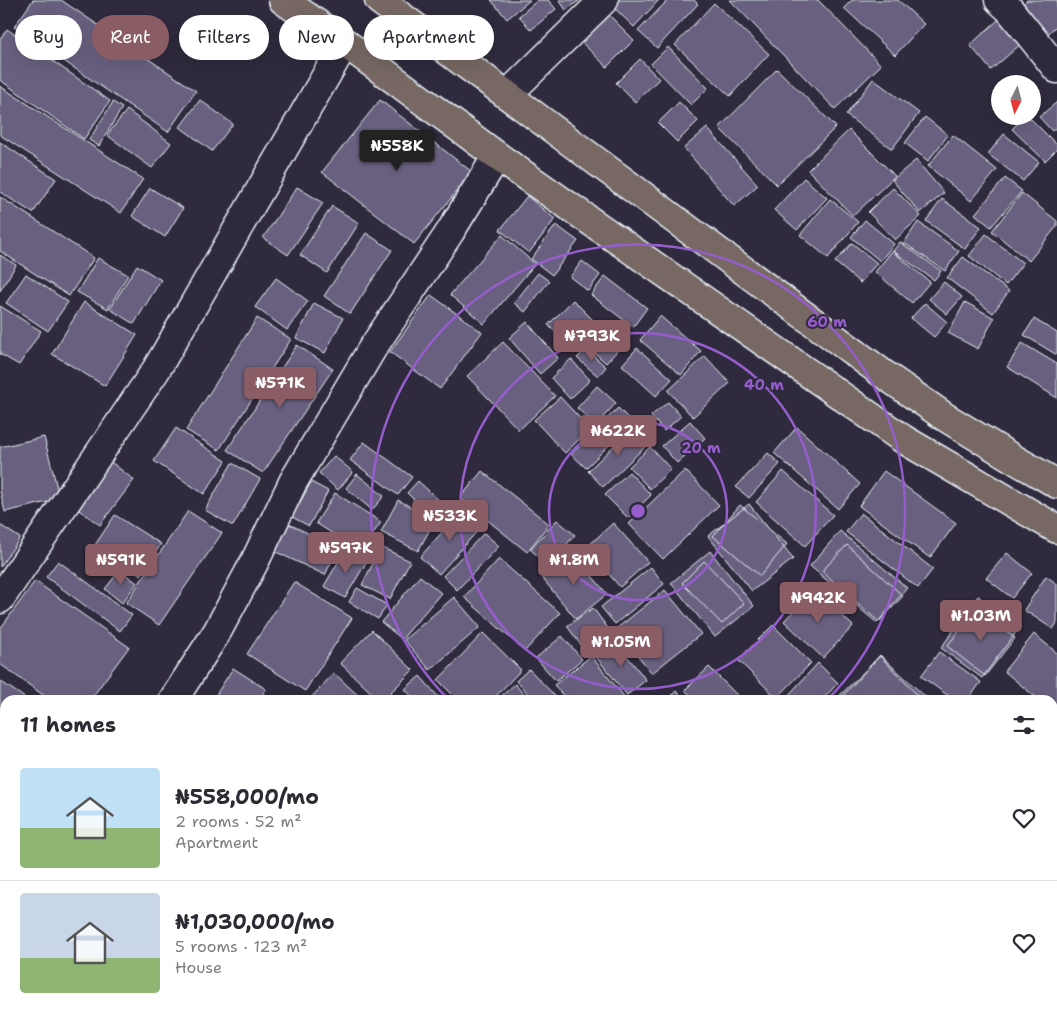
<!DOCTYPE html>
<html lang="en">
<head>
<meta charset="utf-8">
<style>
	body { margin:0; font-family:"Shantell Sans",sans-serif; background:#f2f2f3; color:#2b2b33; height:100vh; display:flex; flex-direction:column; font-size:19px; white-space:nowrap }
	* { box-sizing:border-box; margin:0 }
	p { font-size:16px; color:#7c7c81 }
	.icon { flex:none; width:28px; height:28px; fill:none; stroke:currentColor; stroke-width:2; stroke-linecap:round; stroke-linejoin:round }
	.map { position:relative; flex:1; overflow:hidden }
	.sheet { position:absolute; left:0px; top:695px; width:1058px; height:321px; display:flex; flex-direction:column; background:#fff; border-radius:15px 15px 0 0; box-shadow:0 5px 20px #0002 }
	.sheet>* { flex:none }
	.hud { position:absolute; left:15px; top:15px; width:500px; height:45px; display:flex; gap:10px }
	.needle { width:32px; rotate:186deg }
	.fabs { position:absolute; left:991px; top:75px; display:grid; gap:10px }
	.fabs a { display:grid; place-items:center; width:50px; height:50px; border-radius:50%; background:#fff; box-shadow:0 5px 20px #0002; font-size:25px }
	.price { position:absolute; translate:-50% -42px; padding:0 11px; border-radius:5px; background:#8a5d65; color:#fff; font-size:16px; line-height:32px; filter:drop-shadow(0 1px 2px #0008) }
	.price::after { content:''; position:absolute; left:50%; top:30px; width:15px; height:11px; margin-left:-8px; background:inherit; clip-path:polygon(0 0,100% 0,50% 100%) }
	.price.active { background:#222; color:#fff }
	ul { padding:0; list-style:none }
	li { display:flex; align-items:center; gap:15px; height:125px; padding:0 20px }
	li+li { border-top:1px solid #e1e1e2 }
	li span { display:grid; place-items:center; flex:none; width:140px; height:100px; border-radius:5px; color:#555 }
	li>.icon { margin-inline-start:auto }
	span .icon { width:60px; height:60px; fill:#fffc; stroke-width:1 }
	li b { font-size:21px }
	h2 { display:flex; justify-content:space-between; align-items:center; height:60px; padding:0 20px; font-size:21px }
	.pill { padding:0 18px; border-radius:22px; background:#fff; box-shadow:0 5px 20px #0002; font-size:18px; line-height:45px }
	.pill.active { background:#8a5d65; color:#fff }
	.map>svg:first-child { display:block }
</style>
</head>
<body>
<div class="map">
<svg width="1057" height="1016" viewBox="0 0 1057 1016">
	<rect width="100%" height="100%" fill="#2f2a3d"/>
	<filter id="ink" filterUnits="userSpaceOnUse"><feTurbulence type="fractalNoise" baseFrequency=".02" numOctaves="2"/><feDisplacementMap in="SourceGraphic" scale="10" xChannelSelector="R" yChannelSelector="G"/><feConvolveMatrix kernelMatrix="1 2 1 2 8 2 1 2 1" color-interpolation-filters="sRGB"/></filter>
	<g filter="url(#ink)">
		<path fill="#69617f" stroke="#e8f1f8" d="M33 0H61L196 91 168 132 14 27Z
			M491 0H530L507 19Z
			M538 0H548L556 9 531 30 519 16Z
			M559 0H580L566 10Z
			M611 0H659L634 27 609 3Z
			M668 0H694L698 4 657 48 638 31Z
			M730 0H818L881 65 835 109Z
			M852 0H898L924 24 895 55 844 8Z
			M1027 0H1057V25L1049 33 1021 6Z
			M714 3 769 54 730 96 675 45Z
			M604 10 634 40 607 67 576 37Z
			M1007 12 1029 37 991 70 970 45Z
			M7 29 110 101 84 139 0 80V39Z
			M668 47 708 88 691 105 651 64Z
			M640 59 659 79 635 102 616 83Z
			M777 69 836 127 777 185 719 128Z
			M873 79 919 113 892 149 846 115Z
			M0 86 143 179 121 213 0 135Z
			M200 100 233 124 212 151 180 127Z
			M380 100 472 172 414 244 322 172Z
			M113 102 122 108 99 146 89 140Z
			M679 102 698 121 677 142 658 123Z
			M1057 102V127L1052 131 1039 117Z
			M127 110 171 143 152 168 107 135Z
			M1025 116H1028L1057 145V149L1045 161 1012 129Z
			M925 117 948 135 928 161 905 143Z
			M707 128 758 185 734 206 684 148Z
			M849 130 895 176 853 216 808 170Z
			M1004 134 1039 162 1023 181 988 154Z
			M953 135 997 170 971 201 928 166Z
			M0 142 56 179 33 213 0 192Z
			M916 160 944 193 920 213 892 180Z
			M804 178 827 198 797 230 774 210Z
			M1005 178 1022 191 991 227 975 214Z
			M297 187 323 203 288 255 263 238Z
			M150 188 183 208 165 237 132 216Z
			M893 188 921 216 895 240 868 212Z
			M1022 193 1057 221V226L1029 261 992 231Z
			M527 196 555 219 529 253 500 230Z
			M0 197 94 258 69 296 0 251Z
			M830 199 858 222 828 258 800 235Z
			M942 199 981 227 965 249 926 221Z
			M332 206 359 223 327 273 300 255Z
			M865 220 894 244 880 261 851 237Z
			M918 222 959 251 945 271 904 243Z
			M556 225 578 241 552 275 531 259Z
			M366 233 392 250 350 314 324 296Z
			M986 234 1023 263 1006 285 969 256Z
			M502 235 535 264 484 324 450 295Z
			M900 242 941 271 934 280 893 251Z
			M852 243 877 263 860 283 835 262Z
			M892 251 930 282 912 303 875 272Z
			M0 255 16 265 0 291Z
			M963 257 1009 291 993 313 947 278Z
			M98 258 128 275 108 309 77 292Z
			M582 261 600 275 588 291 570 277Z
			M137 265 161 280 134 324 110 309Z
			M538 273 549 281 525 312 514 303Z
			M26 274 68 302 48 331 6 303Z
			M605 276 647 308 633 327 591 295Z
			M276 278 308 301 287 330 255 307Z
			M944 282 962 297 947 314 929 299Z
			M431 295 482 332 440 389 390 352Z
			M573 300 600 327 576 352 548 325Z
			M84 302 137 335 105 386 52 354Z
			M965 302 994 318 978 349 948 333Z
			M314 303 343 318 325 353 296 338Z
			M925 303 947 322 934 337 911 318Z
			M0 306 41 331 19 365 0 354Z
			M660 316 701 351 681 375 640 340Z
			M257 318 291 339 219 450 186 430Z
			M1034 319 1057 333V355L1024 335Z
			M527 322 558 358 540 374 509 338Z
			M608 323 627 340 606 363 587 346Z
			M503 342 555 396 519 430 467 376Z
			M1022 343 1057 364V398L1007 367Z
			M297 345 333 369 263 473 227 450Z
			M637 348 672 379 656 396 622 365Z
			M586 349 606 367 598 376 577 358Z
			M705 356 730 383 693 417 668 391Z
			M571 359 590 380 570 399 551 378Z
			M597 386 616 403 596 425 577 408Z
			M560 397 590 429 565 453 534 420Z
			M668 402 681 416 664 431 651 416Z
			M618 408 632 422 586 468 571 454Z
			M690 421 705 438 677 463 662 446Z
			M633 427 649 443 603 487 588 471Z
			M797 427 860 484 838 509 774 453Z
			M176 428 226 461 204 494 154 461Z
			M44 437 60 499 5 512 0 490V447Z
			M364 442 412 477 398 495 350 460Z
			M650 447 671 469 650 489 629 467Z
			M768 453 780 464 749 498 736 487Z
			M334 456 353 472 338 490 319 473Z
			M111 462 134 480 100 525 76 508Z
			M232 463 260 479 233 526 205 510Z
			M685 470 719 505 663 559 629 524Z
			M482 471 549 524 527 552 460 498Z
			M783 471 833 515 805 546 756 502Z
			M884 471 956 523 930 558 859 506Z
			M629 472 651 495 628 518 605 495Z
			M357 474 384 496 372 510 346 488Z
			M418 481 442 503 431 515 407 493Z
			M311 482 328 491 309 526 292 517Z
			M335 493 381 522 361 552 316 523Z
			M398 500 435 520 418 551 381 532Z
			M749 504 793 559 752 591 708 536Z
			M740 505 787 544 760 576 713 536Z
			M188 511 222 533 159 625 126 603Z
			M461 511 480 528 439 574 420 557Z
			M861 513 933 569 918 588 846 532Z
			M115 515 161 544 141 575 95 545Z
			M557 520 575 535 548 565 530 549Z
			M287 523 338 548 325 575 274 551Z
			M613 523 648 562 620 587 586 548Z
			M0 525 20 538 0 567Z
			M840 531 907 588 877 623 810 566Z
			M484 533 499 546 457 590 443 576Z
			M847 545 903 596 879 622 822 571Z
			M381 547 410 561 390 599 362 585Z
			M346 549 367 561 345 598 324 586Z
			M710 551 754 606 715 637 671 583Z
			M573 553 607 594 576 619 542 578Z
			M1007 553 1032 573 1012 598 986 578Z
			M499 559 560 613 525 651 464 597Z
			M58 561 132 615 120 631 46 577Z
			M704 561 744 603 722 624 682 583Z
			M651 567 664 584 615 624 601 607Z
			M120 570 137 583 122 603 105 589Z
			M420 576 441 593 402 639 381 622Z
			M1046 576 1057 584V623L1053 629 1024 610Z
			M35 581 129 647 90 700H50L0 664V629Z
			M294 582 352 618 305 691 247 654Z
			M357 588 387 605 378 619 349 602Z
			M814 589 853 626 823 658 784 621Z
			M665 590 701 634 652 673 616 629Z
			M978 596 1020 627 982 678 941 648Z
			M454 597 480 627 430 670 404 640Z
			M593 608 612 634 586 652 567 626Z
			M978 609 1015 638 985 676 947 646Z
			M773 625 811 663 777 698 738 660Z
			M372 630 413 670 383 700H379L340 663Z
			M483 633 521 670 492 700H458L438 680Z
			M1034 634 1057 653V715L1052 711V700H1039L1004 671Z
			M562 636 582 659 556 681 536 658Z
			M615 641 646 680 627 695 596 657Z
			M939 652 981 682 968 700H954L921 676Z
			M880 655 929 700H839Z
			M591 656 626 699 625 700H567L554 685Z
			M880 656 922 700H835Z
			M818 663 838 683 822 700H786L785 699Z
			M709 667 742 700H695L685 690Z
			M233 668 266 689 259 700H218L214 698Z
			M529 669 555 696 551 700H534L516 681Z
			M334 673 363 700H309Z
			M420 676 441 700H415L405 689Z
			M0 681 28 700H5V747L0 744Z
			M515 684 528 700H497Z
			M676 691 685 700H667Z
			M1055 717 1057 718V748L1052 745V721Z
			M0 767 5 770V821L0 818Z
			M1052 815 1057 820V865L1052 869Z
			M0 827 5 831V855L1 859 0 858Z
			M1057 870V943L1052 945V872Z
			M5 926V953L0 957V929Z
			M1057 1002V1016H1046L1044 1011H1052V1004Z
			M52 1011H92L86 1016H56Z
			M193 1011H212L216 1016H187Z
			M220 1011H242L237 1016H225Z
			M253 1011H282L286 1016H247Z
			M393 1011H422L415 1016H396Z
			M442 1011H469L472 1016H435Z
			M495 1011H515L519 1016H488Z
			M533 1011H565L559 1016H537Z
			M604 1011H656L660 1016H605L603 1012Z
			M884 1011H915L905 1016H887Z
			M923 1011H937L939 1016H913Z
			M998 1011H1023L1025 1016H985Z"/>
		<g fill="none" stroke-linecap="round" stroke-linejoin="round">
			<defs>
				<path id="minor" d="M999 0 1009 9 1057 69
					M507 95 604 0
					M0 599 156 370 345 43
					M173 700 217 632 255 561 293 482 372 349 450 232 497 156
					M0 759 5 762
					M0 903 5 898
					M341 1011 351 1016
					M774 1016 775 1011"/>
				<path id="highway" d="M283 0 345 43 497 156 903 439 1057 529
					M379 0 882 373 945 417 1014 459 1057 484"/>
			</defs>
			<use href="#minor" stroke="#e8f1f8" stroke-width="31"/>
			<use href="#highway" stroke="#e8f1f8" stroke-width="31"/>
			<use href="#minor" stroke="#2f2a3d" stroke-width="28"/>
			<use href="#highway" stroke="#776864" stroke-width="28"/>
		</g>
	</g>
	<g fill="none" stroke="#965dcd" stroke-width="2.5">
		<circle cx="638" cy="511" r="89"/>
		<circle cx="638" cy="511" r="178"/>
		<path d="M449 700A267 267 0 1 1 827 700"/>
	</g>
	<circle cx="638" cy="511" r="8" fill="#965dcd" stroke="#2f2a3d" stroke-width="2.5"/>
	<g font-size="15" text-anchor="middle" font-weight="bold" fill="#965dcd" stroke="#2f2a3d" stroke-width="4" stroke-linejoin="round" paint-order="stroke">
		<text x="827" y="327">60 m</text>
		<text x="764" y="390">40 m</text>
		<text x="701" y="453">20 m</text>
	</g>
</svg>
<div class="fabs">
<a><svg class="needle" viewBox="-14 -14 28 28"><path d="M0-13l5 13h-10z" fill="#e53935"/><path d="M0 13l5-13h-10z" fill="#7c7c81"/></svg></a>
</div>
<b class="price active" style="left:397px;top:172px">₦558K</b>
<b class="price" style="left:592px;top:362px">₦793K</b>
<b class="price" style="left:280px;top:409px">₦571K</b>
<b class="price" style="left:618px;top:457px">₦622K</b>
<b class="price" style="left:450px;top:542px">₦533K</b>
<b class="price" style="left:346px;top:574px">₦597K</b>
<b class="price" style="left:121px;top:586px">₦591K</b>
<b class="price" style="left:574px;top:586px">₦1.8M</b>
<b class="price" style="left:818px;top:624px">₦942K</b>
<b class="price" style="left:981px;top:642px">₦1.03M</b>
<b class="price" style="left:621px;top:668px">₦1.05M</b>
<div class="hud">
<a class="pill">Buy</a>
<a class="pill active">Rent</a>
<a class="pill">Filters</a>
<a class="pill">New</a>
<a class="pill">Apartment</a>
</div>
<section class="sheet">
<h2>11 homes<svg class="icon" aria-label="filters" viewBox="0 0 24 24"><path d="M4 7h16M4 17h16"/><circle cx="9" cy="7" r="2"/><circle cx="15" cy="17" r="2"/></svg></h2>
<ul>
<li><span style="background:linear-gradient(#bfe0f5 60%,#8fb573 0)"><svg class="icon" aria-label="home" viewBox="0 0 24 24"><path d="M3 11l9-7 9 7M6 9v11h12V9"/></svg></span><div><b>₦558,000/mo</b><p>2 rooms · 52 m²</p><p>Apartment</p></div><svg class="icon" aria-label="heart" viewBox="0 0 24 24"><path d="M12 20l-8-8c-3-5 5-10 8-4 3-6 11-1 8 4z"/></svg></li>
<li><span style="background:linear-gradient(#c9d6e8 65%,#8fb573 0)"><svg class="icon" aria-label="home" viewBox="0 0 24 24"><path d="M3 11l9-7 9 7M6 9v11h12V9"/></svg></span><div><b>₦1,030,000/mo</b><p>5 rooms · 123 m²</p><p>House</p></div><svg class="icon" aria-label="heart" viewBox="0 0 24 24"><path d="M12 20l-8-8c-3-5 5-10 8-4 3-6 11-1 8 4z"/></svg></li>
</ul>
</section>
</div>
</body>
</html>
